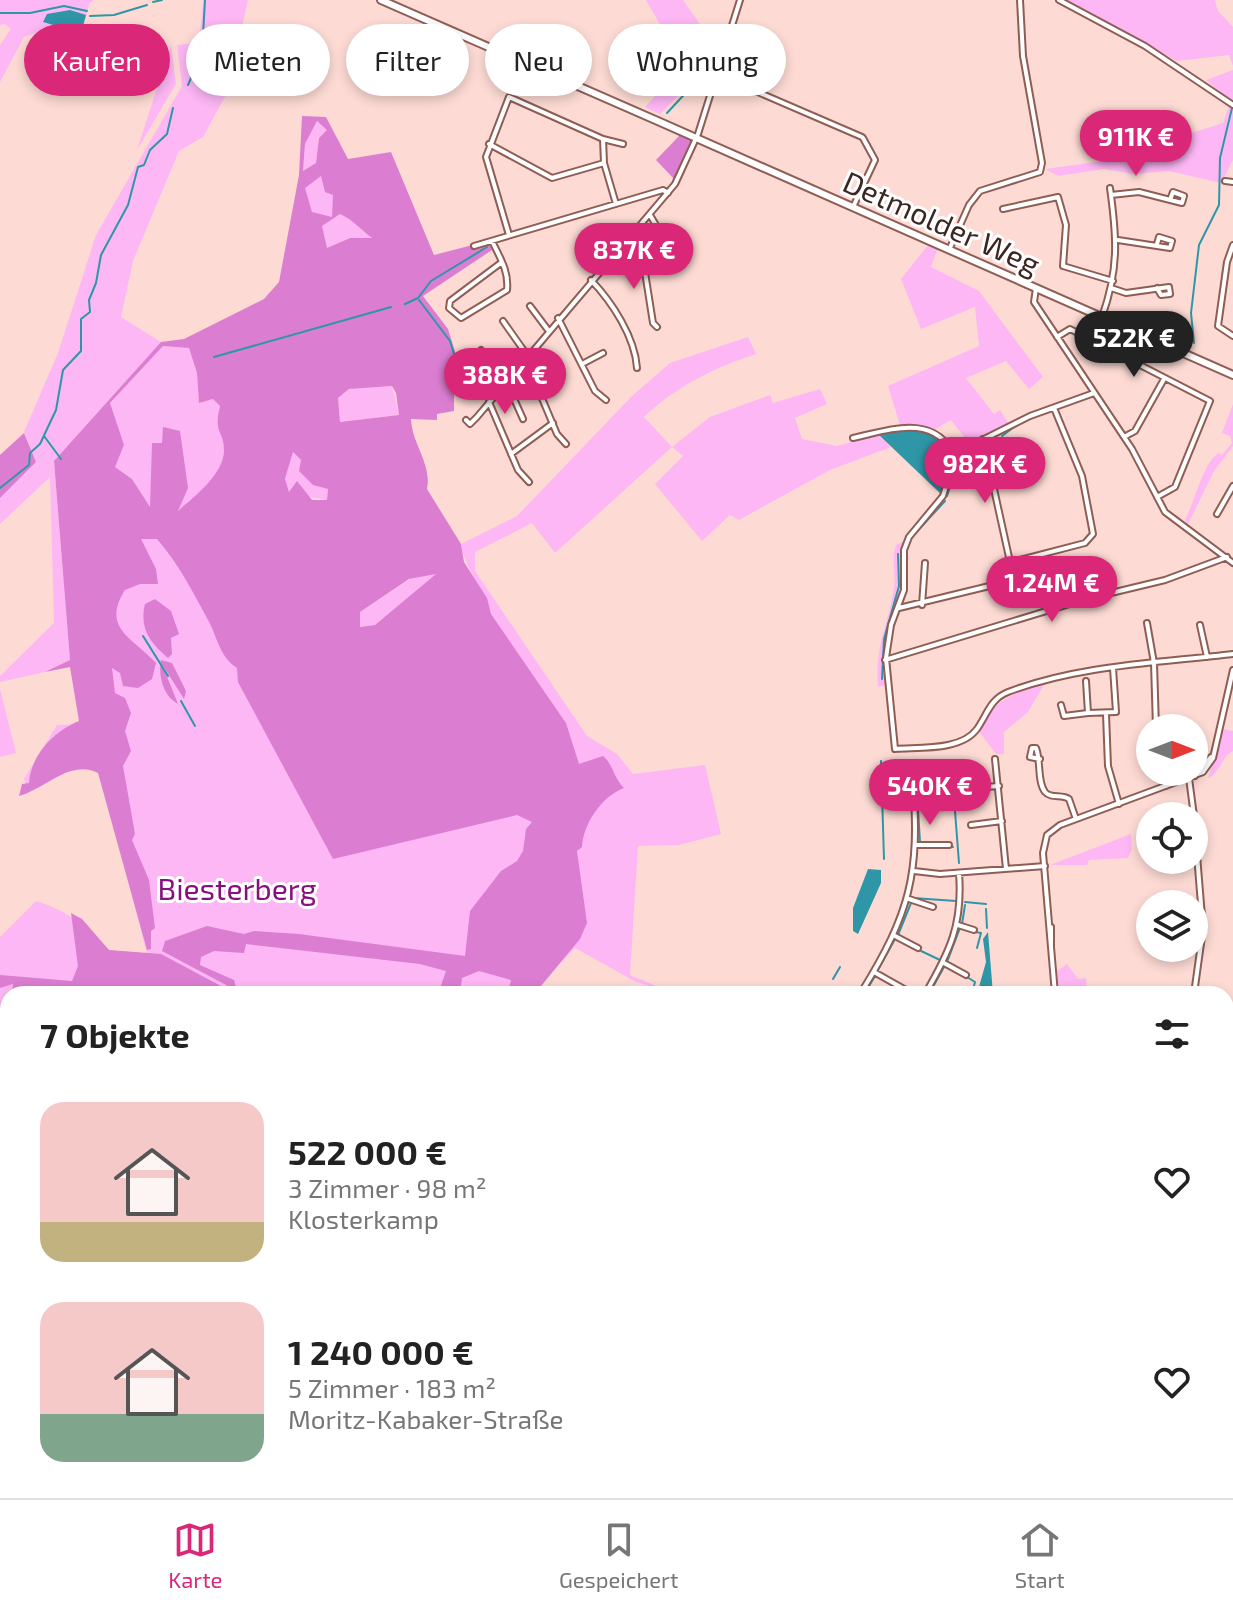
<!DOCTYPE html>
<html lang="de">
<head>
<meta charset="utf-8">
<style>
	body { margin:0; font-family:"Exo 2",sans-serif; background:#f6f6f6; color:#222; height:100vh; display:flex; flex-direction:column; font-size:30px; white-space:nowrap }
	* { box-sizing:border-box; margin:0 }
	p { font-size:26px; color:#767676 }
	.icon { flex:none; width:44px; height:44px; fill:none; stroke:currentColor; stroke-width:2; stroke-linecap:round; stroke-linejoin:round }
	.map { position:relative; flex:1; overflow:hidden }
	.panel { position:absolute; left:0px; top:986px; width:1234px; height:512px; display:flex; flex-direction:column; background:#fff; border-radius:24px 24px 0 0; box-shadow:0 4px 12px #0003 }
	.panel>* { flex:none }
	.guide { position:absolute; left:24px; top:24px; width:800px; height:72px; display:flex; gap:16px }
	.needle { width:52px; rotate:90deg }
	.controls { position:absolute; left:1136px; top:714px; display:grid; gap:16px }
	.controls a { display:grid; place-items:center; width:72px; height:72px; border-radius:50%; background:#fff; box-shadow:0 4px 12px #0003; font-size:40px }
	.price { position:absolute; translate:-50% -68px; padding:0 18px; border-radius:28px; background:#db2777; color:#fff; font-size:26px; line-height:52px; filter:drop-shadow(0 2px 4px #0008) }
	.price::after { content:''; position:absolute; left:50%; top:48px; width:24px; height:18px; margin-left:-12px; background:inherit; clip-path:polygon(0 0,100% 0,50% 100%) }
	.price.active { background:#222; color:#fff }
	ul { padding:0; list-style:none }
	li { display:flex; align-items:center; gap:24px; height:200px; padding:0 40px }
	li span { display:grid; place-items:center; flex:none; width:224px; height:160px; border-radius:24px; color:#555 }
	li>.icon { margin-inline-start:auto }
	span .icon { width:96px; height:96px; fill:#fffc; stroke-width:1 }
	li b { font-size:34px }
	h2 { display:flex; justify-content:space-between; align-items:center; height:96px; padding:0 40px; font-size:34px }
	.pill { padding:0 28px; border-radius:36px; background:#fff; box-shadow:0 4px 12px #0003; font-size:28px; line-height:72px }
	.pill.active { background:#db2777; color:#fff }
	.tabs { display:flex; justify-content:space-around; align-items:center; height:112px; border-top:2px solid #e0e0e0; background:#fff; font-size:22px; color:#767676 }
	.tabs a { display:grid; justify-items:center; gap:4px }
	.tabs .active { color:#db2777 }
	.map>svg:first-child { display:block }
</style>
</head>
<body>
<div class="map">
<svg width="1233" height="1498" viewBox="0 0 1233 1498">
	<rect width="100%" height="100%" fill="#fddbd4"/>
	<path fill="#fdb7f4" d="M0 0H94L89 4 81 37 38 32 24 37 0 82V45L11 29 5 24 0 25Z
		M203 0H248L227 93 203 137 179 151 133 261 121 317 161 342 54 461 70 660 45 672 0 682V676L54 623 50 477 0 524V498L36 462 24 432 58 353 96 235 182 86 177 45 195 43 196 34 200 33Z
		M646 0H683L704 30 700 47 689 66 692 82 660 114 645 107 683 65Z
		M1064 0H1215L1218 11 1233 27V66L1229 55 1177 61Z
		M171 45 176 84 137 150Z
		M1233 70V103L1206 80Z
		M1229 106 1233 108V160L1221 183 1169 171 1133 174 1104 169 1058 176 1045 169 1103 161 1223 123Z
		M317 121 328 130 319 138 316 163 303 171 305 144Z
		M322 175 334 194 332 218 311 212 304 188Z
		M340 214C353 220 361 231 373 239L349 238 327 249 322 226Z
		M929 244 938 248 931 267 979 291 1043 377 1029 389 1006 361 966 378 994 414 1000 410 1009 424 965 445 968 442 951 420 932 431 922 425H900L888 386 979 346 975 307 921 329 901 279Z
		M748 337 756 354C713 368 677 386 644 417L672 447 710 417 770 395 773 403 820 389 827 404 795 418 802 439 837 446 879 435 891 447 830 470 739 520 730 515 702 541 655 484 683 456 672 447 555 553 532 523 475 552V571L587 736 617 754 633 774 705 765 721 834 679 845 638 846 630 975 676 994 636 982 575 948 541 982 511 980 507 994H467L460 985 457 994H8V1027L0 1023V937L36 901C67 910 87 927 109 950L147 954 99 768 69 771 28 792 24 779 57 725 83 724 69 573 160 518 273 632 566 723 491 614C484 588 465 570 461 544L517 516 632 396 670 363Z
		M163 346 189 348 197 373 199 402 213 399 220 406C214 432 223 428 224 448 226 475 193 497 177 514L162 444 150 508 132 479 115 467 110 403Z
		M392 386 399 415 340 422 338 398 349 389Z
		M1233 404V446L1214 471 1187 526 1185 520C1194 505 1204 458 1220 453L1221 456 1232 443 1230 436 1222 433Z
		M293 452 328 489 327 500 289 493 285 479Z
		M905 541C896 559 904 573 901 591 894 629 881 642 885 685L878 687C875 643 888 627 894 588 896 573 891 560 896 545Z
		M438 573 375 625 360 627V612L410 579Z
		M1045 683 1028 712 1004 732V754H996L978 730C998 698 1009 694 1045 683Z
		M0 689 16 753 0 757Z
		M1224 729 1233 731V751C1221 757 1220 774 1208 778Z
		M1131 834 1132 849 1128 858 1089 860 1087 865H1050Z
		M1067 964 1078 979 1086 978 1087 994H1059L1057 971Z"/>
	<path fill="#db7dd1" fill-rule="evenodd" d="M302 116 326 117 348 159 391 152 434 255 488 241 492 250 423 296 448 329 466 387 454 394V411L437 414V420L411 419C412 444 432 464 427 489L461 544 464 562 487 598 491 614 566 723 579 764 603 756C613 764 613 777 624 788 602 796 583 824 582 847L577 851 587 923 580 939 541 986 539 994H507L511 980 479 971 462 978 461 986 467 994H438L446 971 420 964 246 944 244 953 214 951 201 957 200 965 234 980 236 987 250 994H243L162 951 165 941 207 926 244 934 254 931 299 934 465 956 470 911 501 871 517 861 523 851 526 829 532 822 517 815 333 859 238 682 237 668C219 656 218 638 208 620 193 592 178 563 157 539H141L156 569 158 584H140L125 590C101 628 132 637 156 663L152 679 138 688 123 686 120 673 112 668 115 693 125 698 131 713 125 731 131 751 123 766 135 834 132 840 149 880 155 928 151 931V949L147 950 98 773C69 759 46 789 19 796L22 784 29 783C31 755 54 731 79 721L70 667 45 672 70 660 54 461 161 342 184 339 264 299 279 282 299 175ZM317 121 327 130 319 138 316 163 303 171 305 144ZM321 176 325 192 333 195 332 217 312 212 305 188ZM340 214C352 219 361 230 372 238H350L327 248 322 226ZM163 346 189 348 197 373 199 403 213 399 220 406C213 434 224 430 224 450 224 474 195 496 178 511L188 488 180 431 163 427 162 443H152L150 507 132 479 115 467 124 445 110 403ZM392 386 396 393 399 415 340 422 338 398 349 389ZM293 452 301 460 299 471 313 485 328 489 327 500H312L297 481 289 492 285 479ZM436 574 375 625 360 627V612L409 579Z
		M680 135 691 140 674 179 656 160Z
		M24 433 36 462 0 498V455Z
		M155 599 171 611 179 634 171 638 172 654 168 658C150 643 139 628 145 604Z
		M161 660 172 663 186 691 184 699 162 664 178 704C163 696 158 676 161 660Z
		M71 913 82 919 109 950 161 954 236 994H12L13 984 0 988V975L72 981 78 966Z
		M8 1078V1385L0 1387V1089Z
		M109 1490H184L180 1498H109Z"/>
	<path fill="#2f96a7" d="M70 10 86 15 81 33 43 22 47 14Z
		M912 428 930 433 950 452V469L942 495 879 435Z
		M868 869 881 870V883L858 934 853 931V908Z
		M988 932 993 994H977L986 962 983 939Z"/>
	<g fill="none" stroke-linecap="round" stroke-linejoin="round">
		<path stroke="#2f96a7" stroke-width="2" d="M153 2 162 0
			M0 13H30L64 6 87 11
			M90 16 114 15 147 5
			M658 28 693 82 710 88
			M188 85 202 53 205 0
			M667 113 693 85
			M419 300 450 341 464 385
			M405 304 418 298 431 281 487 247
			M1194 343 1191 313 1199 245 1219 205 1220 158 1232 108
			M214 357 391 307
			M44 436 61 459
			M1002 436 1017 425
			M952 482 960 459 979 445
			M0 488 29 465 30 453 40 444 56 410 63 370 81 351V319L90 312 89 300 96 283 101 255 128 205 138 167 144 165 150 150 167 134 173 108
			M947 496 950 487
			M911 538 945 501
			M143 636 168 676
			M882 679 884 639 899 586 898 554
			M181 701 195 726
			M881 761 884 859
			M953 785 959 863
			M917 790 918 802
			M944 802H949
			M918 809 920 842
			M921 848 953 847
			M913 898 956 901
			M965 902 986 904
			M986 909 987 928
			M962 924 965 905
			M975 932 981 933 977 948
			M898 935 911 903
			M919 950 940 960
			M947 962 960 928
			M878 970 895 939
			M967 977 975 982 972 994
			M833 979 840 967
			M865 993 875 976
			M929 994 944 967
			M0 1362 8 1363
			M156 1490 162 1498"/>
		<defs>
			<path id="street" d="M1059 0 1145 46 1233 105
				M716 74 862 137
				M603 139 623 144
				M489 144 552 178 604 163
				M1225 181 1233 182
				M1111 195 1139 192 1182 203 1184 196 1173 192 1170 200
				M853 207 875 160 863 138
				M1003 209 1058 197 1066 225 1063 266 1113 281
				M650 215 676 259
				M509 235 486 157 509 97 603 139 604 163 616 204
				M631 236 644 266 653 323 657 327
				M1118 240 1170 248 1172 241 1159 237 1157 244
				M492 241C500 258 509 271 507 290L461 318 449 308 450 301 502 262
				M1233 245 1227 262 1218 326 1233 336
				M474 246 663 190 668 193
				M949 250 969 205 980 191 1040 172 1042 163 1023 56 1020 0
				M591 280C612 302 635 337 637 368
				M1036 288 1034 302 1132 449 1165 512 1233 563
				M1111 288 1126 293 1169 287 1170 294 1161 295 1157 288
				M530 306 548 330
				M1102 317C1119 269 1117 238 1110 188
				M558 318 595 391 606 400
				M503 321 527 355
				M1057 337 1070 329 1210 401 1175 487 1157 497
				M481 350 504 383
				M525 358 557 434 566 444
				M584 363 603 353
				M506 381 523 419
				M1094 393 1030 416 966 448 955 458 943 496 909 537 904 550V590L891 625 886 658 895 749C920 747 961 751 977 729 987 715 990 699 1008 692 1079 665 1158 663 1233 654
				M489 402 518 470 529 482
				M466 420 470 424 477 417 675 184 698 134 740 0
				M1124 437 1135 431 1164 379
				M853 438C889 430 936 412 955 458
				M949 445 966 448
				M511 454 553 423
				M1217 514 1233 486
				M1012 562 1085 543 1093 534 1082 476 1054 408
				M922 605 925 563
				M899 608 1014 580 983 439
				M1147 623 1154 663 1156 728
				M1200 625 1207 657
				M885 660 1086 599 1165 580 1227 557
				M1086 681 1088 713 1116 712 1113 668
				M1061 705 1064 716 1088 713
				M1106 714 1108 766 1119 804
				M995 759 1006 869
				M1040 759 1030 757 1032 748H1036C1041 760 1037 782 1045 792 1051 799 1062 794 1069 799L1076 819
				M1162 772 1166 786
				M1195 776 1211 757
				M1189 778 1194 816
				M971 788 999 786
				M915 805 942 804
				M1194 818 1203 929 1194 994
				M971 825 1002 821
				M917 845H949
				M914 871 940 874 1045 866
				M909 899 933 907
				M958 925 974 930
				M1051 927V945
				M895 936 918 948
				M944 963 966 975
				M874 972 913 994
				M862 991C910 913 920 874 913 782
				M925 994C950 951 963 924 959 873
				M1055 994 1043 853 1047 835 1060 825 1203 772 1213 758 1233 670
				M1226 1023 1233 1024
				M1226 1187 1233 1185
				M1226 1242 1233 1245
				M1226 1311 1233 1316
				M1230 1377 1233 1390
				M1226 1479 1233 1465
				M796 1490V1498
				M938 1490 955 1498
				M983 1498 993 1490
				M1216 1498 1220 1490"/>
			<path id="secondary" d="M381 0 660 122
				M660 122 1233 375
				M1226 1380 1233 1372
				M0 1458 8 1448
				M520 1490 536 1498
				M1089 1498 1104 1490"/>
		</defs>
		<use href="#street" stroke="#8e5e55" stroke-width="8"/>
		<use href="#secondary" stroke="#8e5e55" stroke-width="10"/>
		<use href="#street" stroke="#fff" stroke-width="4"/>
		<use href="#secondary" stroke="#fff" stroke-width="6"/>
	</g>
	<g text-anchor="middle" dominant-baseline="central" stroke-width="6" stroke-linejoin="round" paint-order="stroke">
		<g font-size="30" fill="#3b2622" stroke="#fff">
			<text transform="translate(942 222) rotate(24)">Detmolder Weg</text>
		</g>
		<g font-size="30" fill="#86107f" stroke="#fff">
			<text x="237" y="888">Biesterberg</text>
		</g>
	</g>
</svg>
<div class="controls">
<a><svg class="needle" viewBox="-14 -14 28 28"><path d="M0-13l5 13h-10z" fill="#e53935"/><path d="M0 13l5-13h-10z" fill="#767676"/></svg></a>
<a><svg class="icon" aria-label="locate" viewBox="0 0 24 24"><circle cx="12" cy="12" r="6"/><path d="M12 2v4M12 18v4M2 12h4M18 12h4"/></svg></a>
<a><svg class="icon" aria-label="layers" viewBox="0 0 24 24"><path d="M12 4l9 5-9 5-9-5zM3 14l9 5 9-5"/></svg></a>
</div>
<b class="price" style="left:1136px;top:178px">911K €</b>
<b class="price" style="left:634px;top:291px">837K €</b>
<b class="price active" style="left:1134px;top:379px">522K €</b>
<b class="price" style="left:505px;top:416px">388K €</b>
<b class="price" style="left:985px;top:505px">982K €</b>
<b class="price" style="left:1052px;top:624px">1.24M €</b>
<b class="price" style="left:930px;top:827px">540K €</b>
<div class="guide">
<a class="pill active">Kaufen</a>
<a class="pill">Mieten</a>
<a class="pill">Filter</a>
<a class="pill">Neu</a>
<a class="pill">Wohnung</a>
</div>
<section class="panel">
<h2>7 Objekte<svg class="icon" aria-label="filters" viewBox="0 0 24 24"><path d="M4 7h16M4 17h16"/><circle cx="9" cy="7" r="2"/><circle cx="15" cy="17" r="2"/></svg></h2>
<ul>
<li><span style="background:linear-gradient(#f6c9c9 75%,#c2b280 0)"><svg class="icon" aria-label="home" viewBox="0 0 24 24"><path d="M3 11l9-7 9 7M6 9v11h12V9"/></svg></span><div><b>522 000 €</b><p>3 Zimmer · 98 m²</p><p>Klosterkamp</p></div><svg class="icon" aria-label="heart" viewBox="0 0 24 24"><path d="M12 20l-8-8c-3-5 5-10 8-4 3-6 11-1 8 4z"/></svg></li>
<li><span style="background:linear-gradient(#f6c9c9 70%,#7fa58c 0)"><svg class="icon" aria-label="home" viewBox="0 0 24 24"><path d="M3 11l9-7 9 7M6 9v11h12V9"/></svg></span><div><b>1 240 000 €</b><p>5 Zimmer · 183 m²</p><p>Moritz-Kabaker-Straße</p></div><svg class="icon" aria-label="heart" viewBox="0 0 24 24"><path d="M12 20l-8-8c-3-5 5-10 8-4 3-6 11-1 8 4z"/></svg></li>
</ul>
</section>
</div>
<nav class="tabs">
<a class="active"><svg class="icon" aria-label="map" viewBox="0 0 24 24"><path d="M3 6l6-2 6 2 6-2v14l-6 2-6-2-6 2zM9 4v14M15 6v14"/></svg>Karte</a>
<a><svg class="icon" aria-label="saved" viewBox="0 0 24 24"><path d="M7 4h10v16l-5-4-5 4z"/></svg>Gespeichert</a>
<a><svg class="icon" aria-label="home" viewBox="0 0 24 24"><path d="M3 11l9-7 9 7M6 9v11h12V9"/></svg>Start</a>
</nav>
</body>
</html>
